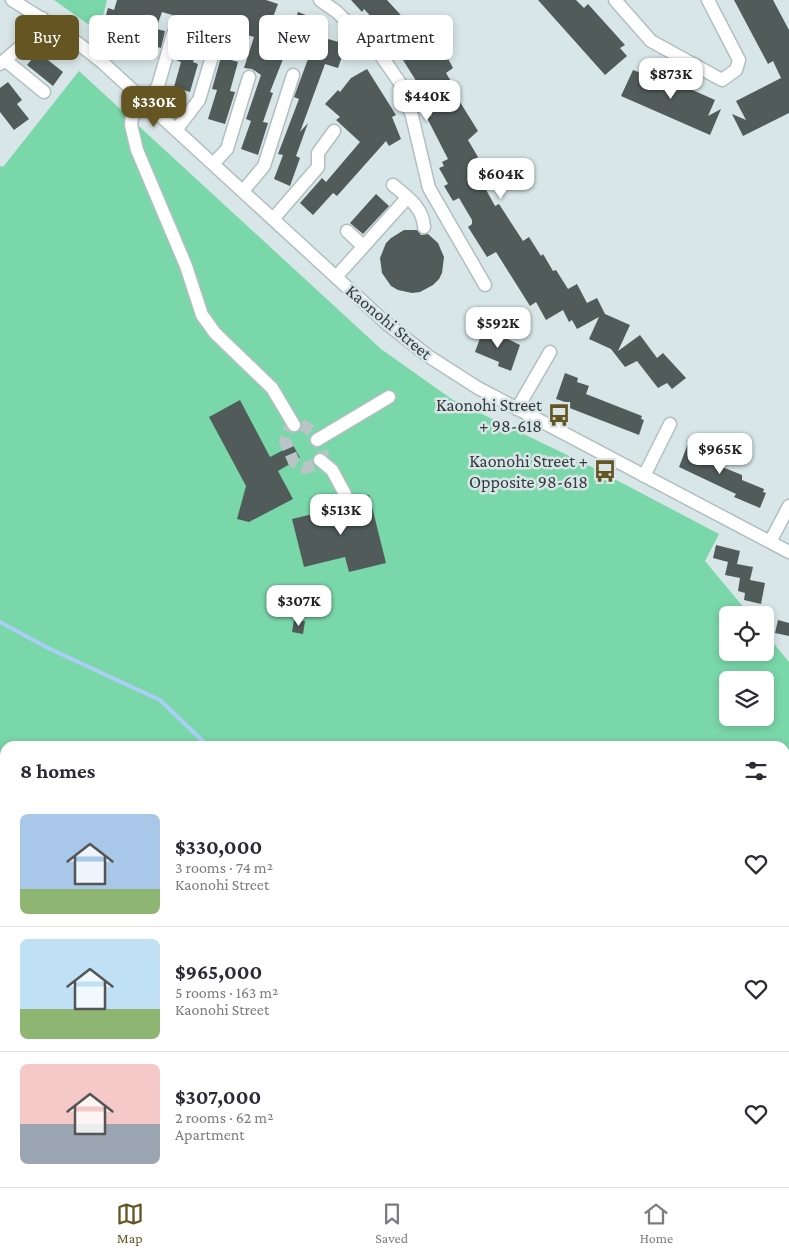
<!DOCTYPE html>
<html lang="en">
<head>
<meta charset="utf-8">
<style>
	body { margin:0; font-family:"Crimson Pro",serif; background:#f2f2f3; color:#2b2b33; height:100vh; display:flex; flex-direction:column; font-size:19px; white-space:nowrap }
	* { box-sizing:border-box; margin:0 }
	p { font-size:16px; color:#7c7c81 }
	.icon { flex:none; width:28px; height:28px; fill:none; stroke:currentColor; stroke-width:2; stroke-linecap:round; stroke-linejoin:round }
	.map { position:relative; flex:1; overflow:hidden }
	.side { position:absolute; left:0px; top:741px; width:790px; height:446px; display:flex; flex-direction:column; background:#fff; border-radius:15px 15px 0 0; box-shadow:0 2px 8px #0003 }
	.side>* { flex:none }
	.hud { position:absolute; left:15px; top:15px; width:500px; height:45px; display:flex; gap:10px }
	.controls { position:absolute; left:719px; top:606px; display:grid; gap:10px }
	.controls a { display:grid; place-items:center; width:55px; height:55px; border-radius:8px; background:#fff; box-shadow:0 2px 8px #0003; font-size:25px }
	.price { position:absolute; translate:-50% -42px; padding:0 11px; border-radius:10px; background:#fff; color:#222; font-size:16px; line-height:32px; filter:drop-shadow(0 1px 2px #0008) }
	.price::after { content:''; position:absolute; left:50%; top:30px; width:15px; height:11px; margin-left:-8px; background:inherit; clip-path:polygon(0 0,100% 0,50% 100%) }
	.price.selected { background:#645522; color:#fff }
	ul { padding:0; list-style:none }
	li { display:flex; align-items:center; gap:15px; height:125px; padding:0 20px }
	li+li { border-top:1px solid #e1e1e2 }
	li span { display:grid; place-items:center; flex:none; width:140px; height:100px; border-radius:8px; color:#555 }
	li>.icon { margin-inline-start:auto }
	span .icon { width:60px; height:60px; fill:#fffc; stroke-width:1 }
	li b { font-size:21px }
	h2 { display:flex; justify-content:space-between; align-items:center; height:60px; padding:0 20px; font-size:21px }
	.tag { padding:0 18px; border-radius:8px; background:#fff; box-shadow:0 2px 8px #0003; font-size:18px; line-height:45px }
	.tag.selected { background:#645522; color:#fff }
	.menu { display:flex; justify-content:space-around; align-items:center; height:70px; border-top:1px solid #e1e1e2; background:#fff; font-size:14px; color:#7c7c81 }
	.menu a { display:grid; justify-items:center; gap:2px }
	.menu .selected { color:#645522 }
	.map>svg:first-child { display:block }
</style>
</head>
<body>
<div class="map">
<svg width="789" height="1187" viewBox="0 0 789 1187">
	<rect width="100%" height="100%" fill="#d8e6e8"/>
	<path fill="#7ad7a9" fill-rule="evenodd" d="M54 0H107L99 32Z
		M79 71 381 349 453 400 586 464 719 534 705 561 750 615H728V652H765V633L789 662V1187H132L98 1184 86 1187H0V166L3 167ZM728 680H765V718H728ZM5 746H785V1182H5Z"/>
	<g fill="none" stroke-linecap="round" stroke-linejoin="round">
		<path stroke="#abcef6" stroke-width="4" d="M0 622 48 648 160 700 208 746
			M531 1182 535 1187"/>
	</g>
	<path fill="#515c5a" d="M117 0H266L278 4 273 17 294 24 298 12 311 17 309 24 328 29V39L342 43 344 51 338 68 325 64 300 132 308 123 296 156 300 158 290 186 274 179 283 155 278 154 299 99 294 97 308 59 304 57 305 55 287 49 270 92 273 93 263 122 268 123 258 155 241 149 251 121 246 119 261 75 252 69 244 68 254 37 206 23 193 62 198 64 190 92 174 87 181 62 176 60 181 36V32L176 26 179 17 162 12 156 29 165 31 161 48 131 39 132 34 103 25 108 8 114 10Z
		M351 0H387L409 24 418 18 429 37 436 36 453 68 446 73 458 93 455 94 478 131 468 140 478 157 473 161 482 175 479 177 495 206 499 204 523 241 529 237 541 256 543 254 553 271 556 270 568 289 577 284 587 303 597 298 605 314 630 325 618 351 640 335 657 358 663 353 686 378 672 389 667 383 658 388 637 361 625 367 611 349 589 339 599 317 577 329 572 320 569 322 563 310 546 320 536 302 530 306 496 252 487 257 468 227 472 224V220L459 198 453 201 444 186 448 184 439 168 444 166 442 162 448 159 427 118 432 115 422 96 425 95 386 33 364 9 362 12Z
		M538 0H576L584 8 588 4 625 45 620 48 627 56 605 75Z
		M734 0H773L789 30V113L743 136 732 114 746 120 736 101 781 78 773 61 768 64Z
		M38 52 63 72 53 86 27 65Z
		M221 57 238 62 230 91 235 92 225 124 208 119 217 90 212 89Z
		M643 68 715 100 708 116 721 109 710 135 621 96 633 70 641 73Z
		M367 69 396 115 392 117 401 139 389 146 386 141 337 196 333 193 313 215 300 203 322 178 326 182 360 142 336 120 340 117 325 104 338 90 340 92 351 78Z
		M8 82 22 100 17 104 29 119 14 130 0 112V88Z
		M376 194 389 206 363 234 350 223Z
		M404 230H417L421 235 428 234 438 243 444 257 442 273 439 279 433 285 420 292 412 293 398 290 391 286 382 273 380 258 386 243 391 238Z
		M484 327 520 345 511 371 498 366 499 362 475 352Z
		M565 373 578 378 577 382 589 386 586 394 642 416 641 419 644 420 639 435 567 407 568 403 556 399Z
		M240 400 270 457 293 445 300 458 278 471 293 499 249 522 237 519 246 486 209 417Z
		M689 441 713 454 710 462 742 475V480L764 489 763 492 766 493 760 508 734 497 736 494 679 467Z
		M369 495 386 563 349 572 345 557 304 567 292 519 334 509 332 503 345 502Z
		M716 545 740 551 737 564 753 567 750 580 765 583 761 604 744 600 745 593 738 591 740 578 725 575 728 562 713 558Z
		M294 620 305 621 303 634 292 632Z
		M778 620 789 623V636L775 633Z"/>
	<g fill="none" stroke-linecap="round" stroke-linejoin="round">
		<path stroke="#b8c4c6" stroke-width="12" stroke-dasharray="12 6" stroke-linecap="butt" d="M301 424 312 431 323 453 317 464 305 468 294 462 285 441 290 428Z"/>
		<defs>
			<path id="minor" d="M12 0 66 34 102 62 386 323 428 356 478 388 789 552
				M320 0 337 12 382 57 400 83 412 116 429 188 485 285
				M615 0 651 41 722 80 736 70 739 60 708 0
				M173 34 158 86 132 117 131 125 137 150 186 266 202 315 215 333 272 388 294 425
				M5 60 44 92
				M0 64 19 48 42 18
				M176 130 199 100 211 60
				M213 164 227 149 249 77
				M393 185C407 197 423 207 424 227
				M243 191 264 166 293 75
				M273 219 318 167V153L334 131
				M347 231 363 246
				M336 277 407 198
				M517 409 550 352
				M317 440 389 397
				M320 460 332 470 345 494
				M644 476 670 424
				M770 542 789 506"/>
		</defs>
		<use href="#minor" stroke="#b1bfc0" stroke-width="15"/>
		<use href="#minor" stroke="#fff" stroke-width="12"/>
	</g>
	<defs>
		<symbol id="bus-bare" viewBox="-9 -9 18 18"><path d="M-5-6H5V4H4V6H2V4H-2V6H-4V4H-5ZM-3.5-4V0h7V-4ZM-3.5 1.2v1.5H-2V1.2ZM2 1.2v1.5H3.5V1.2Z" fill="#645522" stroke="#d8e6e8" stroke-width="2.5" paint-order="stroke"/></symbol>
	</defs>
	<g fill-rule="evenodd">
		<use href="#bus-bare" x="543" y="399" width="32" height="32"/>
		<use href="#bus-bare" x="589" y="455" width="32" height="32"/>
	</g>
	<g text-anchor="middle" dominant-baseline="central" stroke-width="5" stroke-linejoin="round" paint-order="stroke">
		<g font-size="18" fill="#373d3e" stroke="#d8e6e8">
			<text transform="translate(389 322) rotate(40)">Kaonohi Street</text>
		</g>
		<g font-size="18" fill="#373d3e" stroke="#d8e6e8" text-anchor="end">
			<text x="542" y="405">Kaonohi Street<tspan x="542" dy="21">+ 98-618</tspan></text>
			<text x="588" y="461">Kaonohi Street +<tspan x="588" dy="21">Opposite 98-618</tspan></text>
		</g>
	</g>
</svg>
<div class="controls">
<a><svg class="icon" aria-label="locate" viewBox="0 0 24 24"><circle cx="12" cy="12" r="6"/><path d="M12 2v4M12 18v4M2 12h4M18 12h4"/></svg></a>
<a><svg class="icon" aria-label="layers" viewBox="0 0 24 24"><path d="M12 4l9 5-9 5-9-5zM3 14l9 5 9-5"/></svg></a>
</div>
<b class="price" style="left:671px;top:100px">$873K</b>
<b class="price" style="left:427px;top:122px">$440K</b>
<b class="price selected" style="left:154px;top:128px">$330K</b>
<b class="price" style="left:501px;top:200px">$604K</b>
<b class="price" style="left:498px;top:349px">$592K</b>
<b class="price" style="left:720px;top:475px">$965K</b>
<b class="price" style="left:341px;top:536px">$513K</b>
<b class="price" style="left:299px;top:627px">$307K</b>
<div class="hud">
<a class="tag selected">Buy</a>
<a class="tag">Rent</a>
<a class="tag">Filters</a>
<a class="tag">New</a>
<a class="tag">Apartment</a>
</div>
<section class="side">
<h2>8 homes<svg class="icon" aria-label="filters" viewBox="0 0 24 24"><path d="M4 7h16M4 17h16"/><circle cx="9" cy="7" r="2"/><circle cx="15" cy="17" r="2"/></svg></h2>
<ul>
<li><span style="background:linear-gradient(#a9c7e8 75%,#8fb573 0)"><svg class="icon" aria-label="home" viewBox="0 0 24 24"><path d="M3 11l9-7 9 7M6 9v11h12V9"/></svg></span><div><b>$330,000</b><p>3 rooms · 74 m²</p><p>Kaonohi Street</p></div><svg class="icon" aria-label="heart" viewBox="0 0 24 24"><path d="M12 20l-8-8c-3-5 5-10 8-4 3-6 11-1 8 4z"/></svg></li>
<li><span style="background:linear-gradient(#bfe0f5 70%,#8fb573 0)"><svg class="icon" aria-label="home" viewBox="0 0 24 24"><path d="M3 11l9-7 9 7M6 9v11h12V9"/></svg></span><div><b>$965,000</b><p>5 rooms · 163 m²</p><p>Kaonohi Street</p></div><svg class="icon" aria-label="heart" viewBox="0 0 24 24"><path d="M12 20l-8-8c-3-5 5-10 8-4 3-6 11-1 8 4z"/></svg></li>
<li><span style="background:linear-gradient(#f6c9c9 60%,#9aa5b1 0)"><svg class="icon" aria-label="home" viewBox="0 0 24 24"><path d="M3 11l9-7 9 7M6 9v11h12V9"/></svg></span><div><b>$307,000</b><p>2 rooms · 62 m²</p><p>Apartment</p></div><svg class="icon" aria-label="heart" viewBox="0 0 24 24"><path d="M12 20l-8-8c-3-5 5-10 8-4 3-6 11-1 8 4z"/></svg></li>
</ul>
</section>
</div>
<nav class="menu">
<a class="selected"><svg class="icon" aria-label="map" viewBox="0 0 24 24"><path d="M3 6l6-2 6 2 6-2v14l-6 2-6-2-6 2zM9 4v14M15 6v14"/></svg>Map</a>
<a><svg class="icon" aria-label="saved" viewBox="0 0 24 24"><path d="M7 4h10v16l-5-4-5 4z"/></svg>Saved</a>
<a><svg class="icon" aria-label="home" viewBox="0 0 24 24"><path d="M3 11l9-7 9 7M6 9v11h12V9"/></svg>Home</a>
</nav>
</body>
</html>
